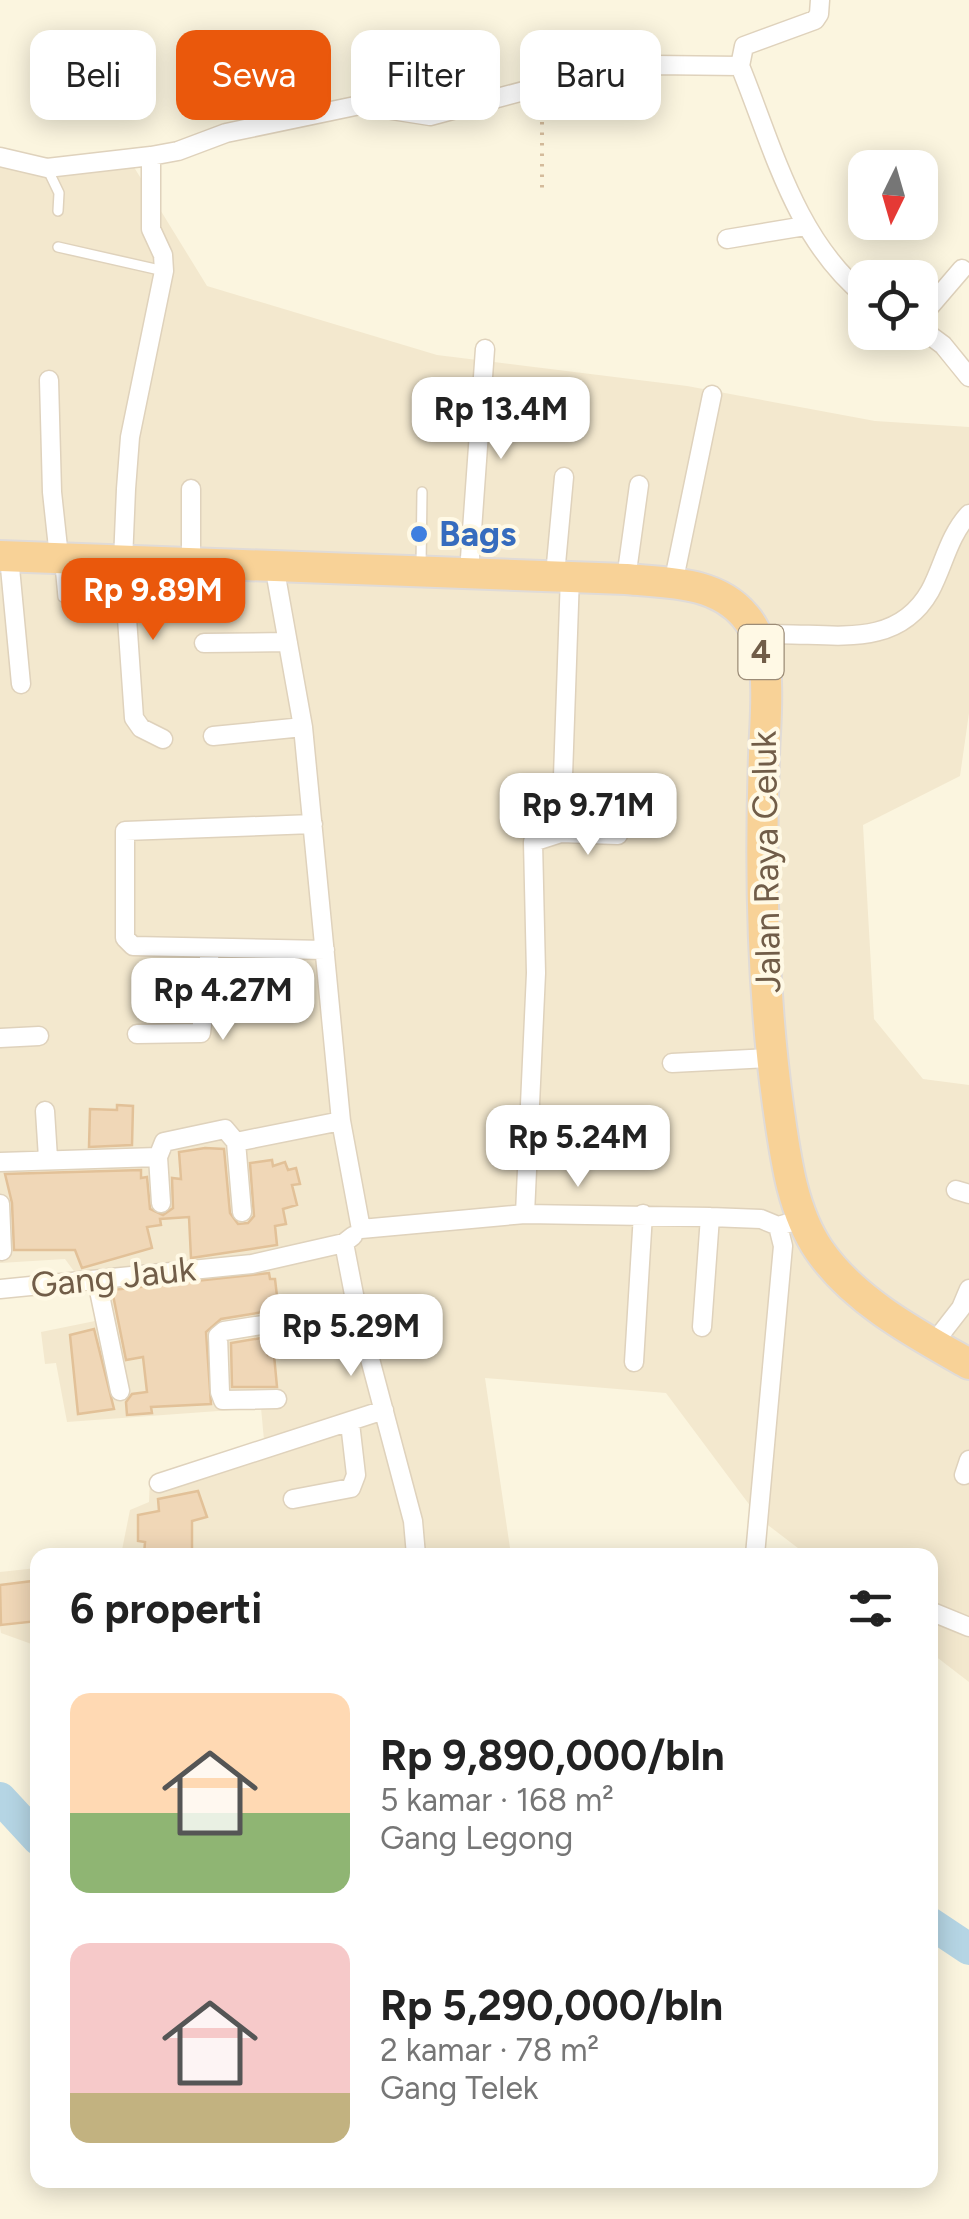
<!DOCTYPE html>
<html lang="id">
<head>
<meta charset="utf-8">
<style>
	body { margin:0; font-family:Figtree,sans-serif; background:#f2f2f2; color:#222; height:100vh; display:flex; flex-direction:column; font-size:38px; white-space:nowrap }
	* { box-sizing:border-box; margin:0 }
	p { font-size:32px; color:#767676 }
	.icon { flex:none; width:55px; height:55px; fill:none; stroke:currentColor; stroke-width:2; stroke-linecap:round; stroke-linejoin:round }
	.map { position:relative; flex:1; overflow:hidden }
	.drawer { position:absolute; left:30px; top:1548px; width:908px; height:640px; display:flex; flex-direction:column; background:#fff; border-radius:20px; box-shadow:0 5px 25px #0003 }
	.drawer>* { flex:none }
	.guide { position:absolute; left:30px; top:30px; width:910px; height:90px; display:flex; gap:20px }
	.needle { width:65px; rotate:185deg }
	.tools { position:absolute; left:848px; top:150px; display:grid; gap:20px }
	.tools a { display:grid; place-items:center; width:90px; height:90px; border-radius:20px; background:#fff; box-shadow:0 5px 25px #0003; font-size:50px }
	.price { position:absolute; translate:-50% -85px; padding:0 22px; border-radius:20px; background:#fff; color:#222; font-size:32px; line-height:65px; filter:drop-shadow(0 2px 5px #0008) }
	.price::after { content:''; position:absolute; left:50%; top:60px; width:30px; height:22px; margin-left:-15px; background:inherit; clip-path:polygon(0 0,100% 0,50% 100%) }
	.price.active { background:#ea580c; color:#fff }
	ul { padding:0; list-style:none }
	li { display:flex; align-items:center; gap:30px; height:250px; padding:0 40px }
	li span { display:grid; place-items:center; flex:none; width:280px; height:200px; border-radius:20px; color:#555 }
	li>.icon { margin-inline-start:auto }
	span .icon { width:120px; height:120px; fill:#fffc; stroke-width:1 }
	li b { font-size:42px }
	h2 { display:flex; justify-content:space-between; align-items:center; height:120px; padding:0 40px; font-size:42px }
	.tag { padding:0 35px; border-radius:20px; background:#fff; box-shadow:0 5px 25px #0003; font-size:35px; line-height:90px }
	.tag.active { background:#ea580c; color:#fff }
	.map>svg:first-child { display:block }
</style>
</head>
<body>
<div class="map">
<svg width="969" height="2219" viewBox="0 0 969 2219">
	<rect width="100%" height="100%" fill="#fbf5df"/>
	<path fill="#f3e8ce" d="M129 159 207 286 437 355 687 386 875 421 969 427V713L960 776 863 825 874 1019 923 1079 969 1085V1682L930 1652V1555H807L760 1519 666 1393 485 1378 511 1555H121L130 1510 149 1502 150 1479 264 1440 261 1408 67 1422 56 1363 45 1364 41 1332 95 1321 87 1274H76L65 1259 0 1263V163Z
		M37 1568V1646L1 1633 0 1627V1572Z"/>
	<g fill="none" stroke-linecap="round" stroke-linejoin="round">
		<path stroke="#b5d5e4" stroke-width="32" d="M0 1798 38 1839
			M930 1923 969 1949"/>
	</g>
	<path fill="#f0d7b7" stroke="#e2c198" stroke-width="2.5" d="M117 1105 133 1106 132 1145 89 1147 90 1109 117 1110Z
		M205 1148 224 1149 230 1213 238 1224 248 1223 254 1216 250 1163 272 1160 273 1166 285 1162 288 1170 296 1168 300 1184 292 1185 297 1205 283 1209 286 1224 275 1226 277 1245 191 1258 189 1217 160 1219 161 1225 147 1227 152 1248 82 1268 75 1250H14L12 1203 5 1174 141 1170V1178L147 1177 150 1209 163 1215 173 1208 172 1178 181 1179 179 1152Z
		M269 1273 270 1279H275L278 1305 263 1307V1312L221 1319 206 1332 211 1404 151 1407 152 1413 127 1415 126 1402 132 1394 147 1392 143 1357 126 1360 112 1290Z
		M94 1329 114 1409 78 1414 70 1335Z
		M267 1337 268 1355H274L277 1387H232L231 1343Z
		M198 1491 207 1517 192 1521V1555H144L145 1542 138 1541V1515L159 1511 158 1499Z
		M33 1581 38 1621 1 1625 0 1585Z"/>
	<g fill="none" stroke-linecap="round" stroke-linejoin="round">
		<defs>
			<path id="service" d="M47 168 59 193 58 211
				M58 247 164 271
				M60 565 63 597
				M421 567 422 492"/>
			<path id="minor" d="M820 0 819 14 815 20 744 46 740 66C773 147 795 239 865 296
				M151 156V229L163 255 164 271 130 437 126 489 123 561 134 718 141 728 163 739
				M0 157 47 168 151 156 178 151 226 133 360 105 430 116 580 76 654 65 740 66
				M727 239 805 226
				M920 318 962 269
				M920 328 943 345 969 377
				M49 380 52 492 59 557
				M9 557 21 684
				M191 565V489
				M274 565 303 727 341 1121 361 1229
				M469 572 485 349
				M555 575 564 477
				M626 579 639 485
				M673 584 712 395
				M757 635C820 629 893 656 930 591 944 565 948 537 969 514
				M204 643 288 642
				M213 736 303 727
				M313 824 125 831V938L133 946 325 950
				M561 833 570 576
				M137 1034 201 1033 210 949
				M0 1038 39 1036
				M672 1063 771 1058
				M45 1111 48 1158
				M236 1142 341 1121
				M0 1162 158 1157
				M956 1190 969 1194
				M161 1203 158 1157 164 1142 225 1129 236 1142 242 1212
				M0 1204 2 1251
				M525 1214 536 973 533 842 561 833 618 835
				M361 1229 525 1214 710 1217 761 1219 778 1226 803 1219
				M353 1236 344 1243 357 1310 413 1521 416 1555
				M97 1281 120 1391
				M0 1289 252 1264 344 1243
				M702 1327 710 1217
				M933 1344 961 1308 969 1289
				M634 1362 643 1214
				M277 1399 223 1400 220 1392 218 1336 224 1331 357 1310
				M964 1475 969 1460
				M159 1483 384 1410
				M293 1499 351 1488 356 1475 350 1423
				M755 1555 783 1246 778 1226
				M930 1611 969 1627"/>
			<path id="trunk" d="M0 556 626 579C668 583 716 581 745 616 775 650 765 714 764 756 760 873 762 989 778 1105 785 1153 791 1209 819 1250 854 1301 916 1334 969 1364"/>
		</defs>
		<use href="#service" stroke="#dfd2bc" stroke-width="12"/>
		<use href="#minor" stroke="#dfd2bc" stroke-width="21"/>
		<use href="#trunk" stroke="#e0dbd7" stroke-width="34"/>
		<path stroke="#d4bb9b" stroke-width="4" stroke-dasharray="2.5 8" stroke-linecap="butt" d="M542 101V191"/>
		<use href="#service" stroke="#fff" stroke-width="9"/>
		<use href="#minor" stroke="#fff" stroke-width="18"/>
		<use href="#trunk" stroke="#f8d297" stroke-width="30"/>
	</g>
	<circle fill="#3f7fe0" stroke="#fff9e5" stroke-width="4" cx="419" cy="534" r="10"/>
	<g text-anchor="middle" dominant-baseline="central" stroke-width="8" stroke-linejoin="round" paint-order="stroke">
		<rect fill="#fff9e5" stroke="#9c8c77" stroke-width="2.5" x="738.5" y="625" width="45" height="54" rx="8"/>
		<g font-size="32" font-weight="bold" fill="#715d48">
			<text x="761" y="652">4</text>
		</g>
		<g font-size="35" font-weight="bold" fill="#366cbe" stroke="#fff9e5" text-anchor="start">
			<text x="439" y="534">Bags</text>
		</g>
		<g font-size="35" fill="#715d48" stroke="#fff9e5">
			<text transform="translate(766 862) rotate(-91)">Jalan Raya Celuk</text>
			<text transform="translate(113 1277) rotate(-6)">Gang Jauk</text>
		</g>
	</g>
</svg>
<div class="tools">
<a><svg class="needle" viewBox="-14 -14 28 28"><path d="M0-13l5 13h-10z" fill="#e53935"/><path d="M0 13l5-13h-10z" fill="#767676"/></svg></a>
<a><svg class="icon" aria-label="locate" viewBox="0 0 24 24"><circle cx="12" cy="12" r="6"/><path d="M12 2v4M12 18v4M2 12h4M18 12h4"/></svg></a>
</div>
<b class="price" style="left:501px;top:462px">Rp 13.4M</b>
<b class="price active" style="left:153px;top:643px">Rp 9.89M</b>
<b class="price" style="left:588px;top:858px">Rp 9.71M</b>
<b class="price" style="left:223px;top:1043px">Rp 4.27M</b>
<b class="price" style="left:578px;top:1190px">Rp 5.24M</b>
<b class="price" style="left:351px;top:1379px">Rp 5.29M</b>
<div class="guide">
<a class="tag">Beli</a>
<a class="tag active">Sewa</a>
<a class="tag">Filter</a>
<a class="tag">Baru</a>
</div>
<section class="drawer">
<h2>6 properti<svg class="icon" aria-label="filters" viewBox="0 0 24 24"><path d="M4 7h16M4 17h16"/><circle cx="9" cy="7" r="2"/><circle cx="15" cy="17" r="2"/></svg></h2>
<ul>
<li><span style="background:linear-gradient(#ffd9b3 60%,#8fb573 0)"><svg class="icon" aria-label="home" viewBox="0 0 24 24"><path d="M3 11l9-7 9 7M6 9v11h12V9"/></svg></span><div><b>Rp 9,890,000/bln</b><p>5 kamar · 168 m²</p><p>Gang Legong</p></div></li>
<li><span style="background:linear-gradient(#f6c9c9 75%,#c2b280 0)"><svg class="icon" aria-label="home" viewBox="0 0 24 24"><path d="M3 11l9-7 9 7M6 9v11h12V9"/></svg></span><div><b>Rp 5,290,000/bln</b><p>2 kamar · 78 m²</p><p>Gang Telek</p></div></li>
</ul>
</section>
</div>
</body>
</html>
